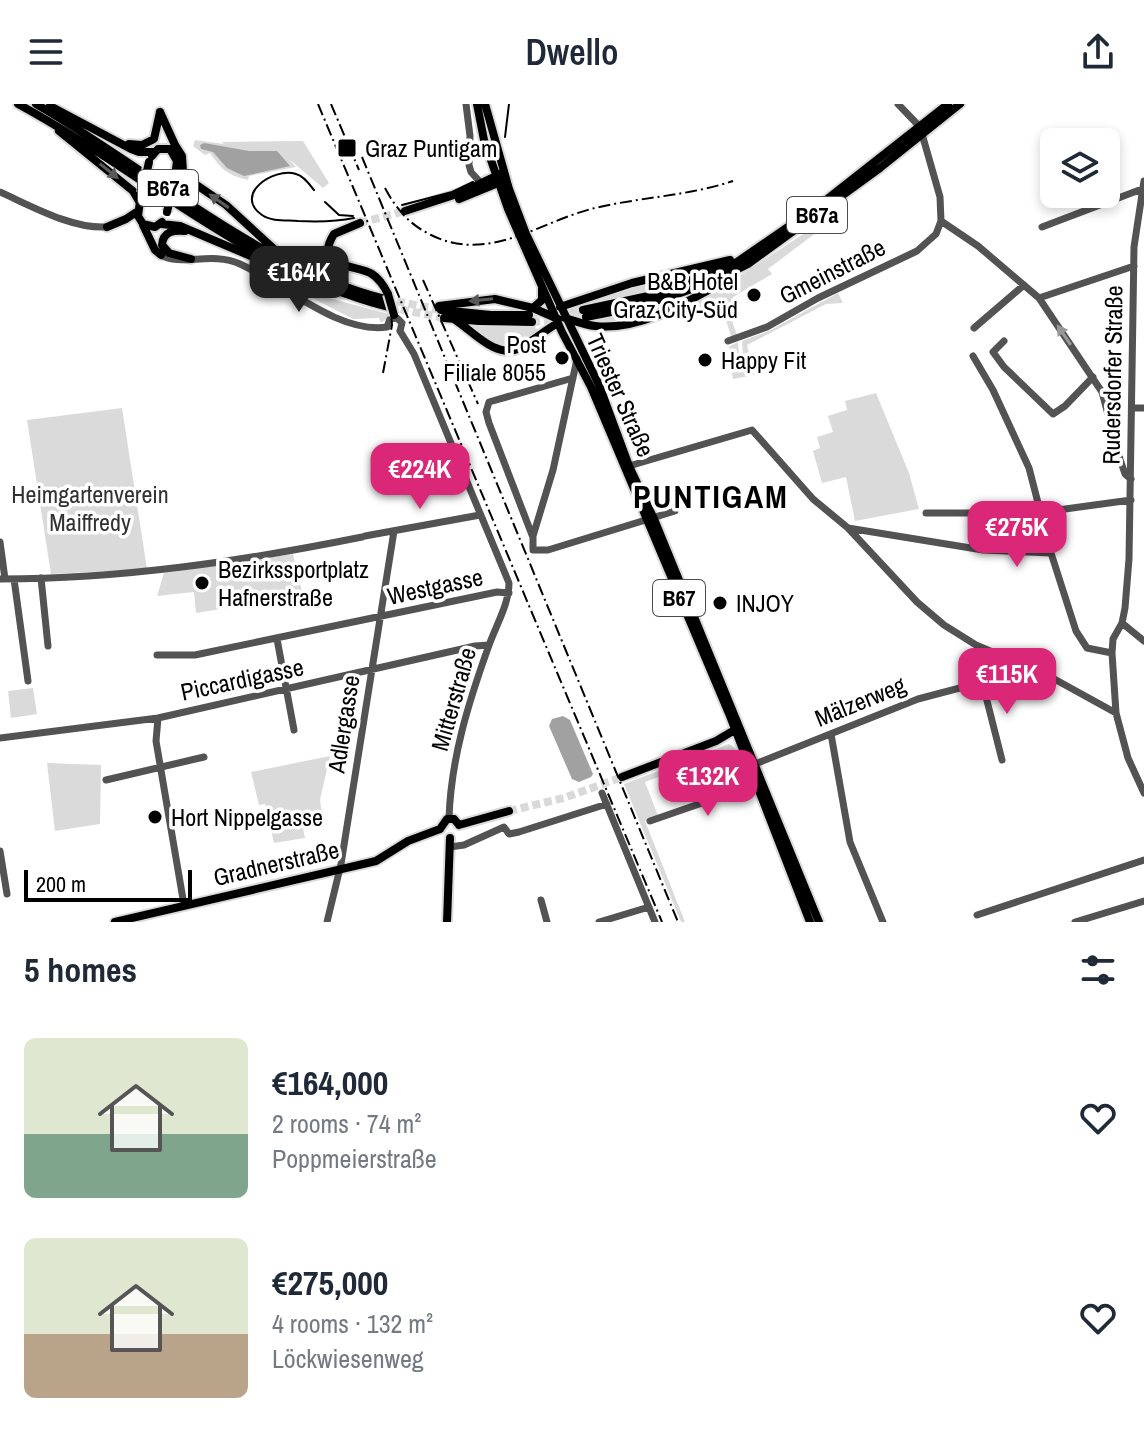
<!DOCTYPE html>
<html lang="en">
<head>
<meta charset="utf-8">
<style>
	body { margin:0; font-family:"Archivo Narrow",sans-serif; background:#f6f6f7; color:#1f2937; height:100vh; display:flex; flex-direction:column; font-size:30px; white-space:nowrap }
	* { box-sizing:border-box; margin:0 }
	p { font-size:26px; color:#747a83 }
	.icon { flex:none; width:44px; height:44px; fill:none; stroke:currentColor; stroke-width:2; stroke-linecap:round; stroke-linejoin:round }
	.map { position:relative; height:818px; overflow:hidden }
	.panel { display:flex; flex-direction:column; background:#fff; flex:1 }
	.panel>* { flex:none }
	.controls { position:absolute; left:1040px; top:24px; display:grid; gap:16px }
	.controls a { display:grid; place-items:center; width:80px; height:80px; border-radius:12px; background:#fff; box-shadow:0 4px 12px #0003; font-size:40px }
	.scale { position:absolute; left:24px; bottom:20px; width:168px; box-sizing:border-box; padding-left:8px; border:4px solid #000; border-top:0; font-size:22px; line-height:28px; white-space:nowrap; color:#000; -webkit-text-stroke:6px #fff; paint-order:stroke }
	.price { position:absolute; translate:-50% -68px; padding:0 18px; border-radius:16px; background:#db2777; color:#fff; font-size:26px; line-height:52px; filter:drop-shadow(0 2px 4px #0008) }
	.price::after { content:''; position:absolute; left:50%; top:48px; width:24px; height:18px; margin-left:-12px; background:inherit; clip-path:polygon(0 0,100% 0,50% 100%) }
	.price.active { background:#222; color:#fff }
	ul { padding:0; list-style:none }
	li { display:flex; align-items:center; gap:24px; height:200px; padding:0 24px }
	li span { display:grid; place-items:center; flex:none; width:224px; height:160px; border-radius:12px; color:#555 }
	li>.icon { margin-inline-start:auto }
	span .icon { width:96px; height:96px; fill:#fffc; stroke-width:1 }
	li b { font-size:34px }
	h2 { display:flex; justify-content:space-between; align-items:center; height:96px; padding:0 24px; font-size:34px }
	header { display:flex; justify-content:space-between; align-items:center; height:104px; padding:0 24px; background:#fff; font-size:36px; font-weight:600 }
	.map>svg:first-child { display:block }
</style>
</head>
<body>
<header><svg class="icon" aria-label="menu" viewBox="0 0 24 24"><path d="M4 6h16M4 12h16M4 18h16"/></svg>Dwello<svg class="icon" aria-label="share" viewBox="0 0 24 24"><path d="M12 15V3M7 8l5-5 5 5M5 13v7h14v-7"/></svg></header>
<div class="map">
<svg width="1144" height="818" viewBox="0 0 1144 818">
	<rect width="100%" height="100%" fill="#fff"/>
	<path fill="#dadada" d="M195 36 224 40 222 38 303 37 329 79 323 84 289 55 296 63 249 72 248 76C227 71 221 65 210 49L205 51 193 42Z
		M811 125 817 128 768 165 772 170 733 193V220L737 231 731 232 720 197 643 222 718 186Z
		M250 158 317 191 389 210V213L381 219 379 214 353 215 247 160Z
		M688 171 689 174 648 187 581 202 590 218 658 201 694 189V191C657 208 618 227 576 215L570 204C597 186 655 177 688 171Z
		M838 189 843 199 826 200 747 241 754 271 733 275 728 248 730 242 738 238 739 251H743L742 237 771 226Z
		M473 222 535 223 539 227C509 246 498 251 473 222Z
		M876 289 909 369 919 405 855 417 846 373 822 379 813 347 820 344 817 333 833 328 828 312 847 306 845 297Z
		M122 304 147 465 51 470 27 316Z
		M293 450 303 492 196 509 194 488 157 492 164 469Z
		M33 584 37 610 11 614 8 587Z
		M729 640 737 645 645 678 658 712 645 717 685 818H681L624 680Z
		M330 652 320 696 322 710 301 715 305 734 274 739 265 700 259 701 251 668Z
		M47 659 101 661 100 720 55 727Z"/>
	<path fill="#a1a1a1" d="M204 39 249 47H277L290 62 244 72 227 64 213 48 201 45 200 41Z
		M563 612 570 616 593 670 591 673 579 678 572 675 549 622 552 615Z"/>
	<g fill="none" stroke-linecap="round" stroke-linejoin="round">
		<path stroke="#d9d9d9" stroke-width="8" stroke-dasharray="8 4" stroke-linecap="butt" d="M360 119 405 107
			M385 195 441 206
			M389 203 444 214
			M529 211 583 206
			M532 218 586 213
			M509 707 564 694 622 673"/>
		<defs>
			<path id="major" d="M18 0C142 67 249 168 389 203
				M36 0C151 66 255 162 385 195
				M477 0 484 36 508 105 562 228 591 283 730 612 810 818
				M485 0 509 85 526 130 599 281 629 362 654 415 819 818
				M50 2 131 45 139 48H154
				M160 8 175 41 182 52 183 67 187 73
				M59 27 133 87 140 99
				M129 40 142 41 154 35 160 8
				M152 52 158 45H170L177 57 175 72
				M176 67 226 101 275 146
				M459 95 498 79 501 75
				M140 97 138 112 143 120 155 123 162 118
				M405 107 460 89 500 70
				M360 119 334 130C312 165 356 160 372 170 380 175 384 182 388 190
				M161 120 180 122 253 153
				M143 121 155 146 161 151
				M107 123 126 115 138 107
				M185 127C174 126 163 127 162 141L169 149 191 155
				M439 202 495 195 533 204 542 196V184
				M560 203 632 179 730 156
				M533 204 558 215
				M441 206 491 211H529
				M583 206 653 191 737 158 821 100 948 0
				M586 213C643 203 697 187 748 160L880 64 960 0
				M444 214 479 217 532 218
				M565 214C575 217 585 221 595 222 640 227 687 198 725 177
				M454 215C473 227 496 256 520 244 533 237 545 226 558 219
				M622 673 716 637 738 624
				M459 721 509 707
				M440 725 447 715H454L459 721
				M115 818 376 757 408 737 440 725
				M447 818 450 734"/>
		</defs>
		<use href="#major" stroke="#dbdbdb" stroke-width="12"/>
		<path stroke="#535353" stroke-width="7" d="M466 0 470 32 469 61 471 68 480 78
			M1144 77 1134 143 1129 455 1125 504 1122 519 1113 535 1112 549 1116 609 1128 654 1144 689
			M0 88C31 102 72 125 107 123
			M941 117 978 142 1039 194 1102 288 1120 355 1125 370 1131 375
			M1042 123 1142 85
			M161 151C181 163 211 147 240 160 284 180 338 230 387 223
			M1039 194 1134 162
			M387 223 390 215 397 214 402 219 400 227
			M974 224 1024 181
			M400 227 414 250 509 479C509 501 495 523 488 544 468 600 451 655 449 714
			M728 237 767 223 818 194 917 147 936 130 941 117 940 93 920 23 898 0
			M1004 237 993 248 1004 263 1053 310 1065 302 1093 273
			M973 252 993 286 1029 364 1051 449 1076 527 1087 544 1112 549
			M577 255 553 366 533 432V446H548L675 407
			M1132 304H1144
			M629 362 752 326 813 395 848 424 917 498 944 521 976 541 1047 571 1116 609
			M926 409H1036L1131 396
			M848 424 983 446 1051 449
			M532 431 489 319 486 308 489 298 573 274
			M365 432 480 411
			M0 438 5 475
			M41 474 48 542
			M0 475C122 475 243 457 362 433
			M14 475 28 577
			M1122 519 1144 537
			M277 535 294 626
			M157 551H195L497 488 509 489
			M982 577 1002 656
			M158 614 156 637 184 801
			M831 630 850 738 883 818
			M0 634 158 614 475 542 489 541
			M755 660 918 595 1028 566
			M106 676 204 653
			M602 689 655 818
			M650 717 757 680
			M450 743 464 741 504 723 509 730 519 728 607 700
			M0 747 7 790
			M541 796 547 818
			M977 811 1144 756
			M327 818 341 760 394 427
			M599 818 649 803
			M1075 818 1144 797"/>
		<use href="#major" stroke="#000" stroke-width="8"/>
		<path stroke="#000" stroke-width="2" d="M505 33 509 0
			M314 86C309 80 304 72 296 70 273 63 233 91 262 111 272 118 287 116 298 117 318 118 335 118 354 114
			M325 98 339 111 353 112
			M402 101 452 88 473 78"/>
		<path stroke="#000" stroke-width="2" stroke-dasharray="12 4 2 4" stroke-linecap="butt" d="M318 0 662 818
			M331 0 359 66
			M362 53 678 818
			M385 84C396 105 410 121 431 131 489 160 540 117 595 104 641 93 688 92 733 77
			M423 176 478 300
			M383 269 392 221 389 184"/>
		<defs>
			<path id="major-bridge" d="M142 89 149 58
				M167 108 175 73
				M388 190 394 211"/>
		</defs>
		<use href="#major-bridge" stroke="#dbdbdb" stroke-width="12" stroke-linecap="butt"/>
		<use href="#major-bridge" stroke="#000" stroke-width="8"/>
	</g>
	<defs><path id="oneway-solid" d="M-6-.8H1V-3.2L6.5 0L1 3.2V.8H-6Z" transform="scale(2)"/></defs>
	<g fill="#595959">
		<use href="#oneway-solid" transform="translate(109 67) rotate(39)"/>
		<use href="#oneway-solid" transform="translate(219 97) rotate(-145)"/>
		<use href="#oneway-solid" transform="translate(481 196) rotate(174)"/>
	</g>
	<use fill="#989898" href="#oneway-solid" transform="translate(1064 231) rotate(-124)"/>
	<g fill="#000" stroke="#fff" stroke-width="3">
		<rect x="337" y="34" width="20" height="20" rx="4"/>
		<circle cx="754" cy="191" r="8"/>
		<circle cx="562" cy="254" r="8"/>
		<circle cx="705" cy="256" r="8"/>
		<circle cx="202" cy="479" r="8"/>
		<circle cx="720" cy="499" r="8"/>
		<circle cx="155" cy="713" r="8"/>
	</g>
	<g text-anchor="middle" dominant-baseline="central" stroke-width="7" stroke-linejoin="round" paint-order="stroke">
		<g fill="#fff" stroke="#4c4c4c" stroke-width="2">
			<rect x="138" y="66" width="60" height="36" rx="6"/>
			<rect x="787" y="93" width="60" height="36" rx="6"/>
			<rect x="653" y="476" width="52" height="36" rx="6"/>
		</g>
		<g font-size="22" font-weight="bold" fill="#000">
			<text x="168" y="84">B67a</text>
			<text x="817" y="111">B67a</text>
			<text x="679" y="494">B67</text>
		</g>
		<g font-size="24" fill="#000" stroke="#fff" text-anchor="start">
			<text x="365" y="44">Graz Puntigam</text>
			<text x="738" y="177" text-anchor="end">B&amp;B Hotel<tspan x="738" dy="28">Graz City-Süd</tspan></text>
			<text x="546" y="240" text-anchor="end">Post<tspan x="546" dy="28">Filiale 8055</tspan></text>
			<text x="721" y="256">Happy Fit</text>
			<text x="218" y="465">Bezirkssportplatz<tspan x="218" dy="28">Hafnerstraße</tspan></text>
			<text x="736" y="499">INJOY</text>
			<text x="171" y="713">Hort Nippelgasse</text>
		</g>
		<g font-size="24" fill="#000" stroke="#fff">
			<text transform="translate(832 167) rotate(-27)">Gmeinstraße</text>
			<text transform="translate(1112 271) rotate(-89)">Rudersdorfer Straße</text>
			<text transform="translate(621 291) rotate(66)">Triester Straße</text>
			<text transform="translate(435 482) rotate(-12)">Westgasse</text>
			<text transform="translate(242 575) rotate(-12)">Piccardigasse</text>
			<text transform="translate(453 595) rotate(-74)">Mitterstraße</text>
			<text transform="translate(860 597) rotate(-22)">Mälzerweg</text>
			<text transform="translate(343 620) rotate(-81)">Adlergasse</text>
			<text transform="translate(276 759) rotate(-13)">Gradnerstraße</text>
		</g>
		<g font-size="24" fill="#313131" stroke="#fff">
			<text x="90" y="390">Heimgartenverein<tspan x="90" dy="28">Maiffredy</tspan></text>
		</g>
		<g font-size="32" font-weight="bold" letter-spacing="2" fill="#000" stroke="#fff">
			<text x="711" y="392">PUNTIGAM</text>
		</g>
	</g>
</svg>
<div class="controls">
<a><svg class="icon" aria-label="layers" viewBox="0 0 24 24"><path d="M12 4l9 5-9 5-9-5zM3 14l9 5 9-5"/></svg></a>
</div>
<div class="scale">200 m</div>
<b class="price active" style="left:299px;top:210px">€164K</b>
<b class="price" style="left:420px;top:407px">€224K</b>
<b class="price" style="left:1017px;top:465px">€275K</b>
<b class="price" style="left:1007px;top:612px">€115K</b>
<b class="price" style="left:708px;top:714px">€132K</b>
</div>
<section class="panel">
<h2>5 homes<svg class="icon" aria-label="filters" viewBox="0 0 24 24"><path d="M4 7h16M4 17h16"/><circle cx="9" cy="7" r="2"/><circle cx="15" cy="17" r="2"/></svg></h2>
<ul>
<li><span style="background:linear-gradient(#dfe7d0 60%,#7fa58c 0)"><svg class="icon" aria-label="home" viewBox="0 0 24 24"><path d="M3 11l9-7 9 7M6 9v11h12V9"/></svg></span><div><b>€164,000</b><p>2 rooms · 74 m²</p><p>Poppmeierstraße</p></div><svg class="icon" aria-label="heart" viewBox="0 0 24 24"><path d="M12 20l-8-8c-3-5 5-10 8-4 3-6 11-1 8 4z"/></svg></li>
<li><span style="background:linear-gradient(#dfe7d0 60%,#b9a48a 0)"><svg class="icon" aria-label="home" viewBox="0 0 24 24"><path d="M3 11l9-7 9 7M6 9v11h12V9"/></svg></span><div><b>€275,000</b><p>4 rooms · 132 m²</p><p>Löckwiesenweg</p></div><svg class="icon" aria-label="heart" viewBox="0 0 24 24"><path d="M12 20l-8-8c-3-5 5-10 8-4 3-6 11-1 8 4z"/></svg></li>
</ul>
</section>
</body>
</html>
